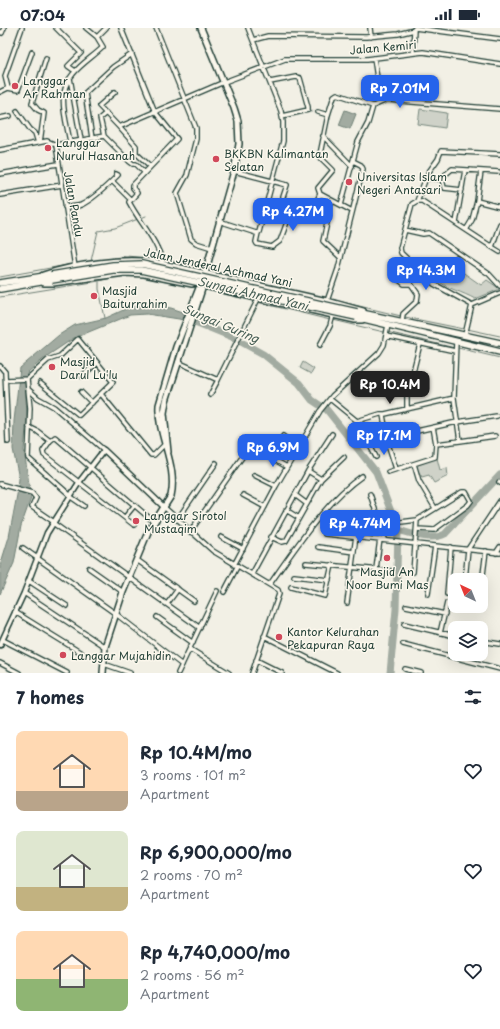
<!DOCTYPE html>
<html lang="en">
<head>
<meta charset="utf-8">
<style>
	body { margin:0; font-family:"Playpen Sans",sans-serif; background:#f6f6f7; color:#1f2937; height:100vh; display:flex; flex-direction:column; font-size:15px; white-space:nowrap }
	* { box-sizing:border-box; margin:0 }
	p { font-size:13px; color:#747a83 }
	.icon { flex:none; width:22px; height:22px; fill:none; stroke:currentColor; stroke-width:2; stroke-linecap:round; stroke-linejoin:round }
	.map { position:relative; height:645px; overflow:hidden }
	.drawer { display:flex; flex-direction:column; background:#fff; flex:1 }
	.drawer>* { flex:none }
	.needle { width:26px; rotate:317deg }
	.tools { position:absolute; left:448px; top:545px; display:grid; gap:8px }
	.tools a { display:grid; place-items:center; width:40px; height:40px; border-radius:8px; background:#fff; box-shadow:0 4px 16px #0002; font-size:20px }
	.price { position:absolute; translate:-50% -34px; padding:0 9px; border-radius:8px; background:#2563eb; color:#fff; font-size:13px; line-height:26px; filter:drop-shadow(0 1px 2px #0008) }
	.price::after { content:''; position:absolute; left:50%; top:24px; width:12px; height:9px; margin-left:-6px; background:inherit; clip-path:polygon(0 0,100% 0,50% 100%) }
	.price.on { background:#222; color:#fff }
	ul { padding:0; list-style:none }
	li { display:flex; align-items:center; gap:12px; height:100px; padding:0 16px }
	li span { display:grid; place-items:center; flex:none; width:112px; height:80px; border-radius:8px; color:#555 }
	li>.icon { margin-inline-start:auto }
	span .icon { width:48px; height:48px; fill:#fffc; stroke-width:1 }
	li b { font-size:17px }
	h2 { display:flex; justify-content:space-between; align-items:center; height:48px; padding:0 16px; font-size:17px }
	.status { display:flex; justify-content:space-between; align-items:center; height:28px; padding:0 20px; background:#fff; direction:ltr }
	.status svg { height:11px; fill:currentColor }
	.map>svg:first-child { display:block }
</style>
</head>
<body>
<div class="status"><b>07:04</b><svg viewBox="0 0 49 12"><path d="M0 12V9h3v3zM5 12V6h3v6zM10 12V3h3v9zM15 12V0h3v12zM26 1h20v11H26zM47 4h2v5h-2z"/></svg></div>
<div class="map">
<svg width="500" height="645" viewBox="0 0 500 645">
	<rect width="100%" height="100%" fill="#f2f0e5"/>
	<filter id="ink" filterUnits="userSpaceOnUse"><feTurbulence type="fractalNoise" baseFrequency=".025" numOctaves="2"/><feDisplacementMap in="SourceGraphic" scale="8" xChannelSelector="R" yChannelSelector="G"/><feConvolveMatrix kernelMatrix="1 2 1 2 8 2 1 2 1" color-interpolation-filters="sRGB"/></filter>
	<g filter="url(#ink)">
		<path fill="#cfd2c8" stroke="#77887e" d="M420 81 447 85 445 100 418 96Z
			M451 236 481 257 487 252 500 261 475 271C463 264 447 261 436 251Z
			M303 334 314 341 311 346 300 340Z
			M437 430 440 442 447 440 448 448 434 455 429 447 422 449 415 438Z"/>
		<path fill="#a2aba1" stroke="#6e7f75" d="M345 82 356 86 350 101 339 97Z
			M145 277 171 280 183 284V286L203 295 202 298 179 291 147 286 130 287 74 310 47 328 28 344 25 351 27 389 24 422 31 470 21 498 14 535 0 566V538L9 509 17 467 19 451 13 421 14 393 20 340 59 307 75 297 106 290 130 279Z"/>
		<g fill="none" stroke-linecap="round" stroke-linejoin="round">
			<path stroke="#6e7f75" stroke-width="1" d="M141 190 146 188
				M163 231 203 241
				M91 233 98 203 115 200 138 191
				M96 233 126 228 160 231
				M208 242 401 288
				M0 249 73 236
				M154 251 197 260
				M99 254V261L105 290
				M204 261 330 292
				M0 269 99 253 115 249
				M405 289 464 301
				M333 292 384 304
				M467 301 500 308
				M387 304 455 320
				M458 320 500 330"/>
			<path stroke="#a2aba1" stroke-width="7" d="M195 294 232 309 263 326 299 355 312 372 327 382 376 444 398 502 396 581 390 645
				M398 502C412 506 432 513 445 506L500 447"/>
			<path stroke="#c8ccc2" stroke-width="3.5" stroke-dasharray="3.5 2" stroke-linecap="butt" d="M310 83 318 84"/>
			<defs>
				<path id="minor" d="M56 0 81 25 68 38 75 43
					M86 0 97 9
					M121 0 155 84 177 111 133 157V160L137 165 129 174C140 195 158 213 163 236
					M156 0 196 100V111L187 147 177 165 191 211 196 215 212 220
					M370 0 371 9
					M415 0 500 11
					M0 4 2 5 4 0
					M253 12 268 8 366 9 398 6 414 2
					M413 24 414 1
					M374 30 377 50
					M70 50 81 112
					M270 54 296 49 300 50 308 79V82L282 88
					M8 60 5 48 22 0
					M0 64 8 60 18 62 32 24
					M115 64 99 78 119 99 224 54 285 31H367L423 24 500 36
					M17 83 30 101 35 105 38 115
					M318 84 328 87
					M0 90 10 88
					M119 99 136 118V125L150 138
					M104 108 129 133 133 136H136L144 144
					M104 108 100 90 106 85
					M323 108 352 138
					M92 110 85 65 113 39 132 26
					M40 114 44 85 38 82 32 75 46 30
					M70 114C66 91 56 65 73 46 82 35 94 28 103 19L97 9 106 0
					M56 117 75 239
					M56 117 104 108
					M0 122 47 113 56 117
					M234 143 287 157 281 175 290 186 280 213 272 219 257 216 256 214 258 205
					M481 143 477 173 500 179
					M0 146 58 136
					M426 150 440 151 452 141 499 144
					M442 150 444 160 462 162
					M112 153 131 172
					M320 166 314 179 327 195 323 213 341 230
					M0 167 62 157
					M417 173 428 145 438 131 441 123 500 126
					M341 177 358 114 368 95 373 78
					M65 179C70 179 76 179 81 177 94 171 108 157 118 147L116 146
					M352 183 320 166 318 160 333 142 321 130 320 126 328 87 334 68 337 66 373 78 387 72 500 81
					M219 193 256 205 259 204 283 113V94L281 83 248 0
					M456 195 465 142
					M500 196 492 219 500 224
					M405 202 423 206 429 205 489 246 500 258
					M466 202 472 192 477 173
					M394 248 404 256H411L418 266 417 273 403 286 402 293
					M327 273 338 241 363 141 361 137 353 133
					M472 277 434 256 401 225 400 220 412 176 417 173H422L492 219
					M472 277 500 265
					M465 307 472 277
					M386 308 455 323
					M320 317 330 298 333 287
					M178 334 218 352 258 271
					M0 338 5 344 8 414
					M82 348 97 335
					M27 351 30 380 28 430 71 468
					M6 352 27 351 48 332 60 328 78 311 113 354 79 387 40 355
					M29 362 38 370 54 379 104 422
					M81 364 92 375
					M101 366 151 427H154L164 417
					M210 367 218 352
					M330 371 357 393 380 386H385L454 370
					M407 380V368L420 316
					M383 387 389 419 396 441
					M357 393 376 429
					M29 399 37 403 50 413 43 423 44 427 134 497
					M399 407 457 394 497 388
					M283 408 298 420
					M50 413 55 409 154 494
					M460 413 495 408
					M436 416 460 413 454 370 456 313
					M266 427 287 439
					M414 436 419 453 435 480
					M308 443 321 451
					M388 444 435 429 436 416 433 399
					M254 447 276 458
					M499 454 500 455
					M0 456 32 465 36 470 32 479 54 494
					M370 466 385 511
					M243 467 265 479
					M295 467 307 476
					M71 469 84 478
					M165 480 213 523 278 562 279 566 252 645
					M286 482 299 490
					M125 489 134 478
					M177 492 216 435
					M354 493 360 509
					M401 494 417 492 462 464H466L471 473 468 477 434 502 417 501
					M53 495 200 600
					M190 504 245 425
					M325 506 500 525
					M221 509 243 521
					M271 509 282 514 286 513 321 451 344 429
					M318 519 354 524
					M23 520 116 586 182 637
					M496 525 500 519
					M137 532 194 573
					M306 535 391 543
					M234 537 276 458 320 383 332 368 379 325 384 317 388 297
					M89 540 123 564
					M376 541 380 511
					M413 544 417 492
					M252 546 308 443 332 406
					M294 548 329 552
					M465 552 468 521 500 473
					M29 553 67 578
					M270 556C295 520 327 472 362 448
					M291 559 325 568 332 537
					M481 562 486 523
					M224 564 237 539
					M24 565 105 619
					M428 566 435 518
					M447 566 451 519
					M347 575 356 508
					M167 576 178 561
					M406 578 445 586
					M479 579V578
					M15 584 83 626
					M157 589 193 615
					M404 596 455 608
					M440 605 447 575
					M264 608 337 645
					M3 612 67 645
					M481 613 500 616
					M403 616 500 641
					M190 621 229 645
					M256 632 282 645
					M0 635 19 645
					M104 636 130 645
					M405 641 421 645
					M178 645 217 563"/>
				<path id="tertiary" d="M0 617 24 565 47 505 80 453 104 422 165 480"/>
				<path id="primary" d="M43 247C75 236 121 230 154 234L327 273 363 283
					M44 255H53L125 245 144 246 192 256
					M200 257 355 292H362
					M168 424 164 385 166 373 202 261 201 258 205 245 234 143 239 116 238 93 234 80 201 0
					M103 645 105 619 123 564 148 504 171 468C178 437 157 408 159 377L176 319 199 260 201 258"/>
				<path id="trunk" d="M0 255 51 247
					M0 261 52 252
					M357 284 500 315
					M356 289 500 324"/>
			</defs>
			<use href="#minor" stroke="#1f3d34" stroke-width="6"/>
			<use href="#tertiary" stroke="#1f3d34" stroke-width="7"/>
			<use href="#primary" stroke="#1f3d34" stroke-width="8"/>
			<use href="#trunk" stroke="#1f3d34" stroke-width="8"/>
			<use href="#minor" stroke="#fbf7ec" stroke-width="3.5"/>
			<use href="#tertiary" stroke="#fbf7ec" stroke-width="4"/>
			<use href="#primary" stroke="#fbf7ec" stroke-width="5"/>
			<use href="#trunk" stroke="#fbf7ec" stroke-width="5.5"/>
			<defs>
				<path id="trunk-bridge" d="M51 247 113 237 142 236 357 284
					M52 252 113 242H141L356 289"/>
			</defs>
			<use href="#trunk-bridge" stroke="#1f3d34" stroke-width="8" stroke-linecap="butt"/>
			<use href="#trunk-bridge" stroke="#fbf7ec" stroke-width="5.5"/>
		</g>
	</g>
	<g fill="#d1495b" stroke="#fbf7ec" stroke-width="1.5">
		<circle cx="15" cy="58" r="4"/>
		<circle cx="48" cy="120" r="4"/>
		<circle cx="216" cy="131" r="4"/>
		<circle cx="349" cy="154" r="4"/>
		<circle cx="94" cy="268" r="4"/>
		<circle cx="52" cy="339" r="4"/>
		<circle cx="136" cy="493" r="4"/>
		<circle cx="387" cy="530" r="4"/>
		<circle cx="279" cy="609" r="4"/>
		<circle cx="63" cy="627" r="4"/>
	</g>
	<g text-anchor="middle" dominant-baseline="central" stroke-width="3" stroke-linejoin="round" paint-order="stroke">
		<g font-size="11" fill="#1f3d34" stroke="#fbf7ec">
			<text transform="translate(383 19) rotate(-5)">Jalan Kemiri</text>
			<text transform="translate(74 176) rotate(80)">Jalan Pandu</text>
			<text transform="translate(218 239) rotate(12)">Jalan Jenderal Achmad Yani</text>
		</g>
		<g font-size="11" fill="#1f3d34" stroke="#fbf7ec" text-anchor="start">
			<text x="23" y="52">Langgar<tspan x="23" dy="13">Ar Rahman</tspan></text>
			<text x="56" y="114">Langgar<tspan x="56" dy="13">Nurul Hasanah</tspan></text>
			<text x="224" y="125">BKKBN Kalimantan<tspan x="224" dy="13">Selatan</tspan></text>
			<text x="357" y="148">Universitas Islam<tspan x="357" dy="13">Negeri Antasari</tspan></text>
			<text x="102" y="262">Masjid<tspan x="102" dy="13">Baiturrahim</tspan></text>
			<text x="60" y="333">Masjid<tspan x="60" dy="13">Darul Lu'lu</tspan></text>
			<text x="144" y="487">Langgar Sirotol<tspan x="144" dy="13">Mustaqim</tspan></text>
			<text x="387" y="543" text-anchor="middle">Masjid An<tspan x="387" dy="13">Noor Bumi Mas</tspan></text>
			<text x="287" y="603">Kantor Kelurahan<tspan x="287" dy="13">Pekapuran Raya</tspan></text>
			<text x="71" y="627">Langgar Mujahidin</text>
		</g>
		<g font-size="12" font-style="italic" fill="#465e55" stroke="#fbf7ec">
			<text transform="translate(253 265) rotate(13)">Sungai Ahmad Yani</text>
			<text transform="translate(221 295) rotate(23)">Sungai Guring</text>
		</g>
	</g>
</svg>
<div class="tools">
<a><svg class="needle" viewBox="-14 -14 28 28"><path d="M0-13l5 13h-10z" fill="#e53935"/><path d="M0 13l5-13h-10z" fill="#747a83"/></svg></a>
<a><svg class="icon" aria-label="layers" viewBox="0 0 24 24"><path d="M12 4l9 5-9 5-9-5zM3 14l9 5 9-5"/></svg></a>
</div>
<b class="price" style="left:400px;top:81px">Rp 7.01M</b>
<b class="price" style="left:293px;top:204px">Rp 4.27M</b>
<b class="price" style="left:426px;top:263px">Rp 14.3M</b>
<b class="price on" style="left:390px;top:377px">Rp 10.4M</b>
<b class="price" style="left:384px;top:428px">Rp 17.1M</b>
<b class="price" style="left:273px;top:440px">Rp 6.9M</b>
<b class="price" style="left:360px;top:516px">Rp 4.74M</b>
</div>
<section class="drawer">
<h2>7 homes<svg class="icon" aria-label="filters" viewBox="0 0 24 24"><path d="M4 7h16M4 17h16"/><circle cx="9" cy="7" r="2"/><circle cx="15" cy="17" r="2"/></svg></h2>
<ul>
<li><span style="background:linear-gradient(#ffd9b3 75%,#b9a48a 0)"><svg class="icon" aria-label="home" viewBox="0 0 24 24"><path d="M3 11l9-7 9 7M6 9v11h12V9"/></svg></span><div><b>Rp 10.4M/mo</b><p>3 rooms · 101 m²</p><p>Apartment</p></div><svg class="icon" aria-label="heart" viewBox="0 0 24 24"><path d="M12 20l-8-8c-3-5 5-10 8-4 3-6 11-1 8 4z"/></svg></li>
<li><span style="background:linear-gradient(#dfe7d0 70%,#c2b280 0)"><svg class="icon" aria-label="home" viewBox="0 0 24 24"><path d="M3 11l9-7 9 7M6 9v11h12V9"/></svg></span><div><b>Rp 6,900,000/mo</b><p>2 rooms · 70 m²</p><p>Apartment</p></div><svg class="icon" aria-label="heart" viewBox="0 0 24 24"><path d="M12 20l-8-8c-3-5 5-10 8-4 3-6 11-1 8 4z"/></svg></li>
<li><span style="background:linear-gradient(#ffd9b3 60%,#8fb573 0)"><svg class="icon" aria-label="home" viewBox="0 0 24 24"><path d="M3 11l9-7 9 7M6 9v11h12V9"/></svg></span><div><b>Rp 4,740,000/mo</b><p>2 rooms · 56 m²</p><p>Apartment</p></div><svg class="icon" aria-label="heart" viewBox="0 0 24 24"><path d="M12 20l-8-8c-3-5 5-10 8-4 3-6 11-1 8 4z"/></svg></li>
</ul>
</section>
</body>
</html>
